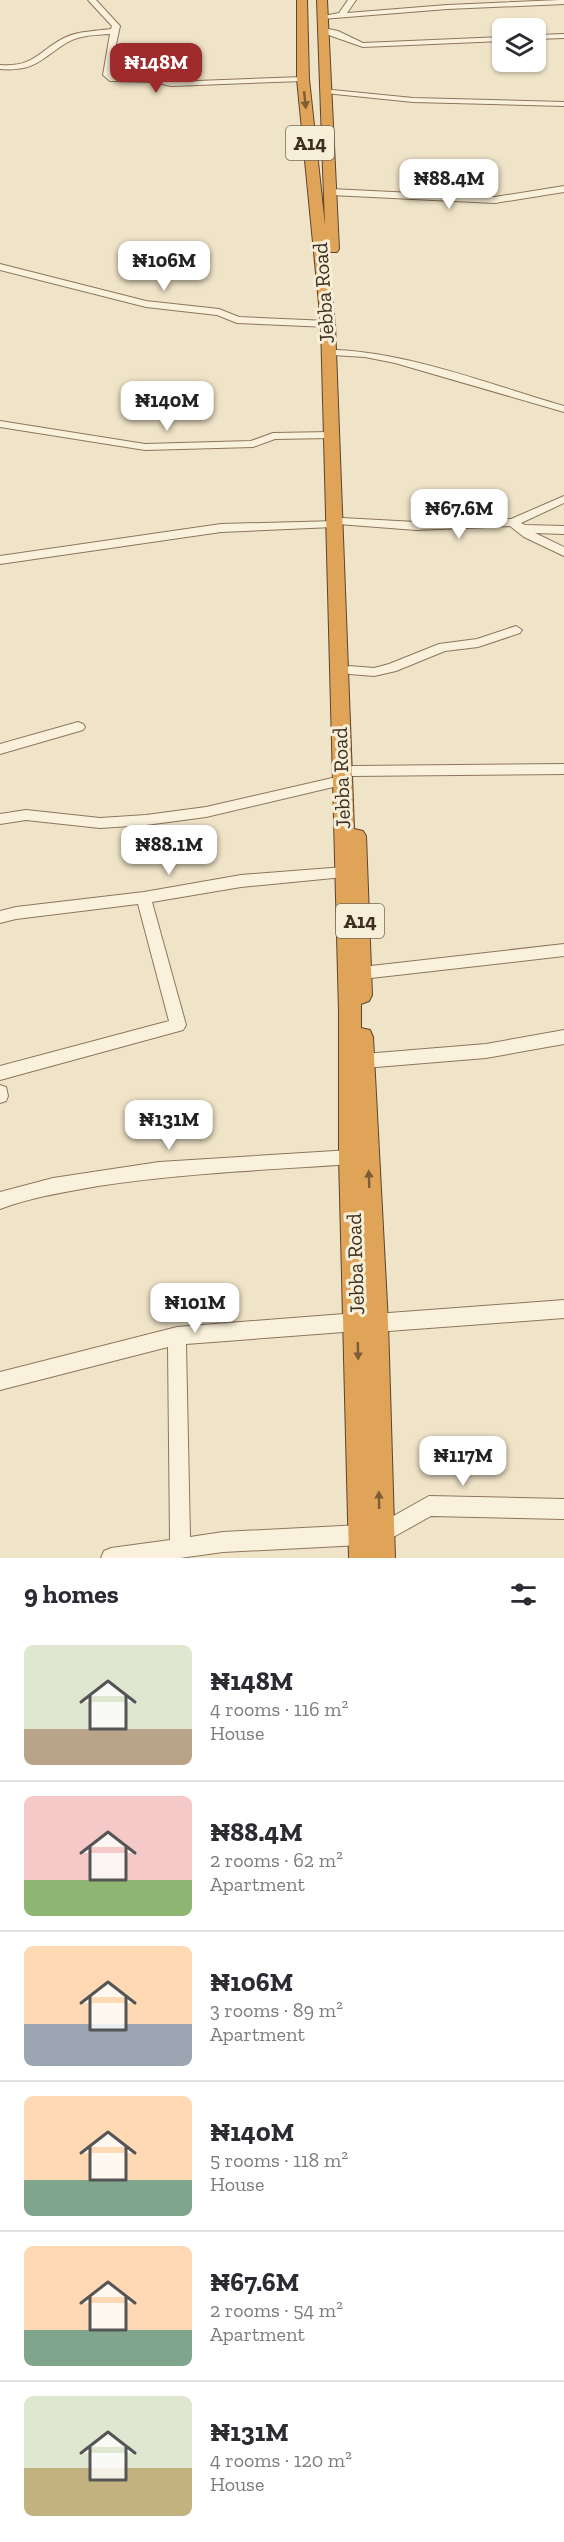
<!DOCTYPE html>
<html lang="en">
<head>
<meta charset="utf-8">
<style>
	body { margin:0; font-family:"Zilla Slab",serif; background:#f2f2f3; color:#2b2b33; height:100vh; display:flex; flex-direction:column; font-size:22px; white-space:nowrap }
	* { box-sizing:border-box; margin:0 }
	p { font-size:20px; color:#7c7c81 }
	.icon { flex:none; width:33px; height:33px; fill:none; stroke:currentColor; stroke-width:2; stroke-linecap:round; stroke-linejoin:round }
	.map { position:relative; height:1558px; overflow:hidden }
	.sheet { display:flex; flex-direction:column; background:#fff; flex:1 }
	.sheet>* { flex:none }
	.tools { position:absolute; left:492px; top:18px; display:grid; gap:12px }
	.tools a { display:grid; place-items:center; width:54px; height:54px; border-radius:9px; background:#fff; box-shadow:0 2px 4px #0004; font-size:30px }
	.price { position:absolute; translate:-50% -51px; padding:0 14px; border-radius:12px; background:#fff; color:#222; font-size:20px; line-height:39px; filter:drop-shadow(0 2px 3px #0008) }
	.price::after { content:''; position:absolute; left:50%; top:36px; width:18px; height:14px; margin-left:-9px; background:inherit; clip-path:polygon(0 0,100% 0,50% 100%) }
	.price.selected { background:#9e2a2b; color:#fff }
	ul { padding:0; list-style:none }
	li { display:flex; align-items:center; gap:18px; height:150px; padding:0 24px }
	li+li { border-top:2px solid #e1e1e2 }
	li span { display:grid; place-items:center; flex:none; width:168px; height:120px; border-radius:9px; color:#555 }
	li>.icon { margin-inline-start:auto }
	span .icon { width:72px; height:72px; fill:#fffc; stroke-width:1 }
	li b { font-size:26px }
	h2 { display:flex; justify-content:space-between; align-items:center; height:72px; padding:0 24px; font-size:26px }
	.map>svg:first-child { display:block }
</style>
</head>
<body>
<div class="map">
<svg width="564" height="1558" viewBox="0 0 564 1558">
	<rect width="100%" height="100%" fill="#f0e4c8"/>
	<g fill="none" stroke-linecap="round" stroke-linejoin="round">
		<defs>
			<path id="minor" d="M88 0H96L120 26 115 49 112 77 154 78 171 82 303 77 307 79 303 81 171 86 154 82 110 81 103 75 110 34C96 35 80 35 68 42 41 58 36 72 0 69V65C35 67 37 52 64 38 78 31 96 31 111 29L112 26Z
				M348 0H356L347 13 447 5 560 0H564V4L447 9 322 19 318 17 339 13Z
				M323 28 338 31 363 43 502 37V41L363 47 320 32 319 30Z
				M564 34V38L536 39V35Z
				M322 89 413 98 564 102V106L413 102 325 93H322Z
				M564 186V192L495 203 331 195 327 192 331 189 495 197Z
				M0 264 146 301 219 309 239 317 328 321 333 324 328 327 237 323 217 315 146 307 0 270Z
				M336 350C410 353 492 385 564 406V412L395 363 365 357 332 355V351Z
				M0 421 145 444 251 441 273 433 331 432 336 435 331 438 275 439 253 447 145 450 0 427Z
				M564 496V503L521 523 525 525 564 526V534L535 533 564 547V556L524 537 510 526 416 530 338 524 333 527 221 532 0 564V556L221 524 337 521 342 518 416 522 511 519Z
				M516 626 522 630 520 633 478 647 445 651 396 671 374 676 349 674 343 670 349 666 374 668 389 664 439 644 477 639Z
				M78 722 83 724 85 727 83 730 0 754V744Z
				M564 764V774L352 776 345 771 352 766Z
				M341 776 348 781 346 784 206 817 146 825 100 828 26 820 0 824V814L26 810 100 818 146 815 206 807Z
				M344 867 349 868 351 872 349 876 344 877 241 887 152 902 186 1025 183 1030 0 1080V1066L169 1021 138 904 16 919 0 923V911L16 907 144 892 241 875Z
				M564 944V956L362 979 357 977 354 973 357 969 362 967Z
				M564 1030V1044L486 1058 364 1068 358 1066 356 1061 358 1056 364 1054 486 1044Z
				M0 1085 6 1087 8 1096 6 1101 0 1103Z
				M351 1150 357 1152 359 1157 357 1162 351 1164C267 1170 182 1173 98 1186 65 1192 32 1197 0 1209V1192L53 1178 159 1162Z
				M564 1300V1318L375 1332 369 1329 366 1323 369 1317 375 1314Z
				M357 1313 363 1316 366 1322 363 1328 357 1331 186 1344 190 1537 223 1532 361 1525 368 1528 370 1533 372 1528 429 1496 564 1499V1519L431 1516 379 1545 372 1542 370 1537 368 1542 361 1545 223 1552 180 1558H101L104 1551 111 1548 170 1540 168 1347 0 1390V1372L177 1327Z"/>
			<path id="highway" d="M297 0H307L309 79 325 226 317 0H327L339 249 337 252H327L335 324 354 829 363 831 366 836 372 995 369 1001 361 1004V1028L370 1030 373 1037 388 1323 395 1558H349L339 1157V1012L321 324 297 79Z"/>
		</defs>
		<use href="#minor" stroke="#8d765c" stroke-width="2"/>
		<use href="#highway" stroke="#5b4430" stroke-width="2"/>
		<use href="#minor" fill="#faf1dc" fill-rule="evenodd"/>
		<use href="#highway" fill="#e0a458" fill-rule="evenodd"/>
	</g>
	<defs><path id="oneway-solid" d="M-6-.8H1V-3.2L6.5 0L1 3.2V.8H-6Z" transform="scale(1.5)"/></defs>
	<g fill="#7e5d36">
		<use href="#oneway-solid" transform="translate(305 100) rotate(84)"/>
		<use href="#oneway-solid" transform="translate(369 1179) rotate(-92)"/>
		<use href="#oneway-solid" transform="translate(358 1351) rotate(89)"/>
		<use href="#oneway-solid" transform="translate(379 1500) rotate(-91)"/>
	</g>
	<g text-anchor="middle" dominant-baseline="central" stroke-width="6" stroke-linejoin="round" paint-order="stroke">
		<g fill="#f7eed8" stroke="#756857" stroke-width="1.5">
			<rect x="286" y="126" width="48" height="34" rx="4.5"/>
			<rect x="336" y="904" width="48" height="34" rx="4.5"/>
		</g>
		<g font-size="20" font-weight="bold" fill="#3d2e20">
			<text x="310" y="143">A14</text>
			<text x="360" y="921">A14</text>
		</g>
		<g font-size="21" fill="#3d2e20" stroke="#f7eed8">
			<text transform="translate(323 293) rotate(-94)">Jebba Road</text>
			<text transform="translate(341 778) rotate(-92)">Jebba Road</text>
			<text transform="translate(355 1264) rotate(-92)">Jebba Road</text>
		</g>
	</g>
</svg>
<div class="tools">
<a><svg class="icon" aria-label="layers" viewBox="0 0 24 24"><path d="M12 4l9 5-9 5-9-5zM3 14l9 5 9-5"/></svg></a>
</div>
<b class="price selected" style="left:156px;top:94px">₦148M</b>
<b class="price" style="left:449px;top:210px">₦88.4M</b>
<b class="price" style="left:164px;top:292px">₦106M</b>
<b class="price" style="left:167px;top:432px">₦140M</b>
<b class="price" style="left:459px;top:540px">₦67.6M</b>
<b class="price" style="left:169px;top:876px">₦88.1M</b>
<b class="price" style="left:169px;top:1151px">₦131M</b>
<b class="price" style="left:195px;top:1334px">₦101M</b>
<b class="price" style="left:463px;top:1487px">₦117M</b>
</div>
<section class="sheet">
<h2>9 homes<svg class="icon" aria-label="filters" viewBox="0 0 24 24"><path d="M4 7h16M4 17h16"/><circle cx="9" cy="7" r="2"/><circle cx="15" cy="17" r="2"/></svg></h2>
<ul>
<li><span style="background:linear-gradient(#dfe7d0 70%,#b9a48a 0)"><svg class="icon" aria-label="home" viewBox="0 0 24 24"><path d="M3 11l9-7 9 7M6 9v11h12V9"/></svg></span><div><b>₦148M</b><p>4 rooms · 116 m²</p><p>House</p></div></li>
<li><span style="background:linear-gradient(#f6c9c9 70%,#8fb573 0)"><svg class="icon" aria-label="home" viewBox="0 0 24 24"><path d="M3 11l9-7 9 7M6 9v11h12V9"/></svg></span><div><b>₦88.4M</b><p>2 rooms · 62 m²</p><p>Apartment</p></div></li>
<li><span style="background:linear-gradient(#ffd9b3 65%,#9aa5b1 0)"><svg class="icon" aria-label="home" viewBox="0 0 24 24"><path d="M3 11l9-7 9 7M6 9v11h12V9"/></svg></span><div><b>₦106M</b><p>3 rooms · 89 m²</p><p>Apartment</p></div></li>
<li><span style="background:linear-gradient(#ffd9b3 70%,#7fa58c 0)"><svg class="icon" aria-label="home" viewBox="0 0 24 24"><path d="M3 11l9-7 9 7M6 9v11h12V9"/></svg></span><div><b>₦140M</b><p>5 rooms · 118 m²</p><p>House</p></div></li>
<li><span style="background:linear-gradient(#ffd9b3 70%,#7fa58c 0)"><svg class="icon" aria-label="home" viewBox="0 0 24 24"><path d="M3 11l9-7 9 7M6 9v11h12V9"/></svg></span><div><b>₦67.6M</b><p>2 rooms · 54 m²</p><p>Apartment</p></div></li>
<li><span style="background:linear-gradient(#dfe7d0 60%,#c2b280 0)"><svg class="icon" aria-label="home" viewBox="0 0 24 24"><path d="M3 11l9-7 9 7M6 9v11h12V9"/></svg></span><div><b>₦131M</b><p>4 rooms · 120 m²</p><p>House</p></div></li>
</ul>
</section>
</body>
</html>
